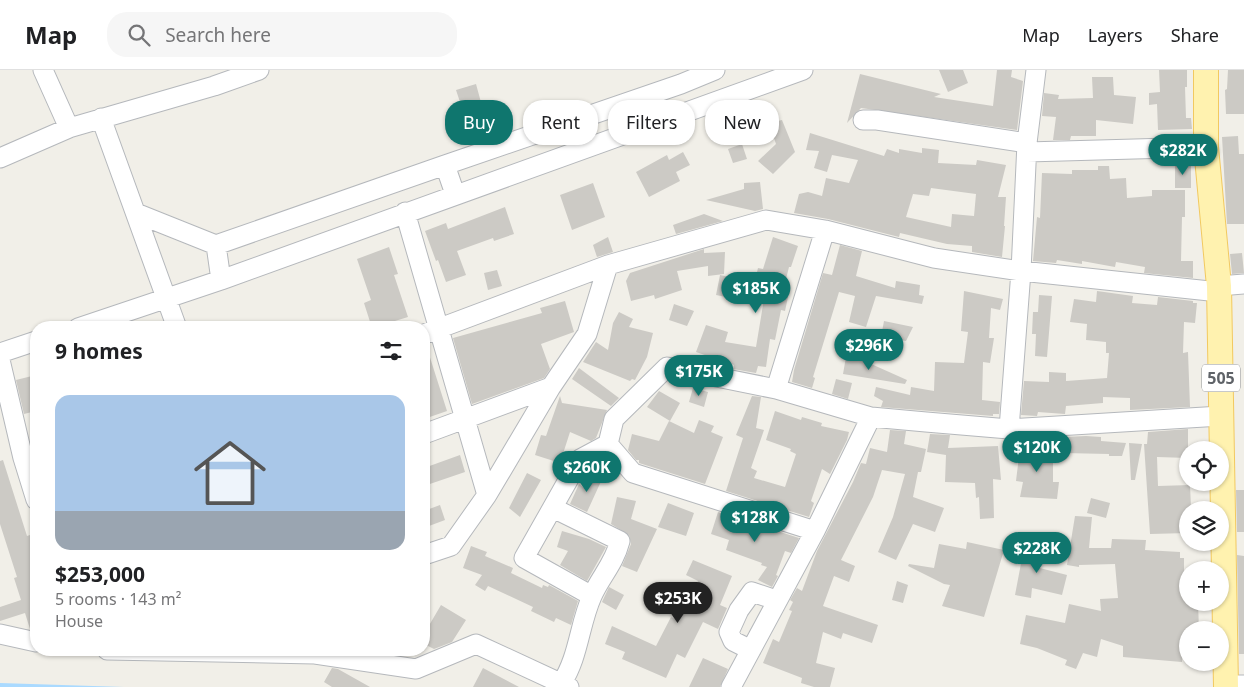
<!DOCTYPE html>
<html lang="en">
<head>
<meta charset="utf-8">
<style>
	body { margin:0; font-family:"Noto Sans",sans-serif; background:#f6f6f6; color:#202124; height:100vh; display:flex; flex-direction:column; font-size:19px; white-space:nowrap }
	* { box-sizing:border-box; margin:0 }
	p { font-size:16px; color:#757577 }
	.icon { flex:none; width:28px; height:28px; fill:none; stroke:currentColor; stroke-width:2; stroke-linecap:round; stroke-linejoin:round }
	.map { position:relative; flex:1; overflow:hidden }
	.drawer { position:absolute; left:30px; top:251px; width:400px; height:335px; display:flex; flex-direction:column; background:#fff; border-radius:20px; box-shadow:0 1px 4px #0004 }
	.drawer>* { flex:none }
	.top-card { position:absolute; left:445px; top:30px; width:475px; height:45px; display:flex; gap:10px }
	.buttons { position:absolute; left:1179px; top:371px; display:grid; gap:10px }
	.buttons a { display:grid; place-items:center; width:50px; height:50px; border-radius:50%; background:#fff; box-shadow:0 1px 4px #0004; font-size:25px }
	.price { position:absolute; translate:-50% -42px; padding:0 11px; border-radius:18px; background:#0f766e; color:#fff; font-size:16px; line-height:32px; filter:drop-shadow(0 1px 2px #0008) }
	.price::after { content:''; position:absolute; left:50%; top:30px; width:15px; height:11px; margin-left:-8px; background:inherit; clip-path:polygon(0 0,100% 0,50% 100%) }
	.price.current { background:#222; color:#fff }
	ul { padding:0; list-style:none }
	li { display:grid; align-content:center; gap:10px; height:265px; padding:0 25px }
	li span { display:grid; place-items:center; height:155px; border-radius:15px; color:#555 }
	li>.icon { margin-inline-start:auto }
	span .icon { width:90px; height:90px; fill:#fffc; stroke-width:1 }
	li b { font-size:21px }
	h2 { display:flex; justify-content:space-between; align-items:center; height:60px; padding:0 25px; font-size:21px }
	.chip { padding:0 18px; border-radius:20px; background:#fff; box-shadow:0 1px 4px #0004; font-size:18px; line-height:45px }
	.chip.current { background:#0f766e; color:#fff }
	header { display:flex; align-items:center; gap:30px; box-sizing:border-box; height:70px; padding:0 25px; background:#fff; border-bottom:1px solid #e0e0e0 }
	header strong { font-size:24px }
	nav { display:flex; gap:28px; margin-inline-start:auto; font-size:18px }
	.search { width:350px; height:45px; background:#f6f6f6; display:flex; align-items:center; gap:12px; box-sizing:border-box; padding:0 18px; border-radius:20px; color:#757577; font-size:19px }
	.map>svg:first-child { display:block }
</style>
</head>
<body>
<header>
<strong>Map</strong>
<div class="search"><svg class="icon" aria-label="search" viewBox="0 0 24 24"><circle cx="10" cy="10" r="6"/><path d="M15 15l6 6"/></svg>Search here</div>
<nav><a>Map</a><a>Layers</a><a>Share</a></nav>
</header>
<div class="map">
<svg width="1244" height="617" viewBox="0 0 1244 617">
	<rect width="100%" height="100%" fill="#f1efe8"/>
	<path fill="#aadaff" d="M0 613 124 617H0Z"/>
	<path fill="#cccac5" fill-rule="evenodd" d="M939 0H963L968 13 948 22Z
		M997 0H1012L1011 7 1023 11 1017 60 861 38 847 53 860 4 941 24 934 27 993 36Z
		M1159 0H1187V17H1185L1186 48H1191L1192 59 1158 60 1157 34 1149 35V23L1160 22Z
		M1228 0H1244V44H1226L1225 20 1227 19Z
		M1092 7H1113L1114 25 1136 27 1133 54 1096 50V66H1071L1070 70H1053L1056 47 1042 46 1044 23 1059 25 1058 29 1093 28Z
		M476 14 485 47 468 56 456 20Z
		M748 47 752 59 739 63 737 50Z
		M782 50 795 82 773 104 758 91 776 74 769 53Z
		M810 63 884 86 887 79 899 83V79L922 83V78L939 80 938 93 976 95 977 90 1006 95 998 127H1006L1004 156H1005L1002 187 972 182V176L947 174 900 163 899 167 828 149 794 143 799 124 808 122 822 126 826 108 849 113 858 90 832 85 827 102 814 98 819 81 806 80ZM931 118 976 124 974 146 952 144 951 157 906 147 913 124 929 126Z
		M1238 66 1239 84H1244V154H1227L1222 67Z
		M742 74 747 89 733 93 728 79Z
		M683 82 690 95 676 102 680 111 649 127 636 102 667 85 669 90Z
		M1175 94H1191V118H1175Z
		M1098 96H1109L1110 109 1126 108 1127 128 1152 126V120H1185V147H1182L1181 191H1193V208L1144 203 1145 197 1116 192 1115 197 1082 191V194L1057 190 1056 193 1033 191 1037 147 1040 148 1042 103 1072 104V100H1098Z
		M760 112 763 139 755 141 706 130 744 119V113Z
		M593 113 605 147 572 160 560 125Z
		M505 137 514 164 494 171 493 168 457 181 466 205 446 212 438 190 436 191 425 161 446 153 448 159Z
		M704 144 723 151 676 164 673 155Z
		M608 167 613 182 597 187 593 175Z
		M773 167 798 176 791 197H789L782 225 788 227 785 241 781 240 775 270 770 269 766 297 758 296 756 303 733 299 734 295 696 282 706 255 728 262 725 272 756 277 766 217 754 214 758 198 763 199Z
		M840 175 862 181 856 206 895 218 896 211 920 215 919 225 924 226 922 234 876 226 866 257 849 252 855 226 839 222 813 307 815 308 812 318 792 312 794 300 823 203 832 205Z
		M389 177 398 204 394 205 408 247 372 258 364 233 371 230 357 189Z
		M704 179V183L725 182 724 204 708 206V196L677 201 682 220 655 229 654 225 631 231 626 211 630 203Z
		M1242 183 1244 203 1232 204 1230 184Z
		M497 200 502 216 488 220 484 203Z
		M720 205 745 210 741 230 716 225Z
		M964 221 1003 229 1000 240 991 238 989 268H994L990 293 983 292 982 330 1000 332 999 344H993V346L881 337 883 331 874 326 876 317 910 325 911 317 934 321 935 292 964 293 968 262 961 261Z
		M1097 221 1133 226 1132 233 1157 235 1158 227 1193 231V233H1197L1195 253 1184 252 1183 283 1188 282 1190 337 1130 340V328L1103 327V333L1066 336 1065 344 1038 342 1037 346 1021 345 1024 311 1049 312V302L1066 303V311L1107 308 1109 283H1106V272L1086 270 1087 254 1070 252 1074 229 1096 232Z
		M1039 225 1052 226 1047 287 1035 286 1036 264H1032L1033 242H1038Z
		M565 231 574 262 541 274 550 299 544 308 472 334 453 268 542 243 540 238Z
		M674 234 694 241 687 256 669 250Z
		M619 242 633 249 629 257 653 263 647 287 635 310 632 309 630 311 583 292 596 272 608 280 613 253Z
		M884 251 913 257 906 271 881 267Z
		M427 278 447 341 424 349V279Z
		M846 287 860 289 907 310 905 314 843 304Z
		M579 298 619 328 611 336 572 309Z
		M36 305V341L24 344 16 310Z
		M836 309 852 313 848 329 832 324Z
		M693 318 708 322 704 337 689 332Z
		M659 321 680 333 670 351 647 337Z
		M560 326 562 333 607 340 596 368 591 371 570 362 560 393 535 385 541 365 546 366Z
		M752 326 761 327 756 358 764 360 751 398 757 401 754 408 785 417 796 384 790 381 791 379 766 370 775 341 801 350 802 347 822 353 821 356 849 362 847 370 830 404 822 399 811 431 814 433 809 447 726 421 743 368 736 365Z
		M699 350 714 356 711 362 723 367 705 414 639 393V390H636L628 380 632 364 659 371 669 351 694 363Z
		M1188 359V388L1157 387 1158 416 1190 415 1191 438H1188V463L1150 464 1144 374H1147L1148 362Z
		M890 360 906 361 904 374 926 379 921 402H918L913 427 944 438 935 462 913 454 896 490 878 482 893 447 905 404 882 400 873 427 841 490 855 496 849 512 834 506 823 536 878 555 872 573 843 563 841 569 823 562 816 593 835 598 830 617H814L801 613 802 608 763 593 773 569 779 572 792 541 789 540 793 532 790 530 797 518 802 521 817 481 853 412 861 393 866 394 870 378 887 382Z
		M930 364 950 365 948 378 998 376 1001 410 993 409 994 448 980 449 979 427 976 428 975 413 945 412 946 385 927 382Z
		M1086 366 1101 367V371L1126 373 1122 386H1109V384L1063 383V367Z
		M1129 373 1142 374 1135 410H1131Z
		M1053 376V412H1059L1057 429 1020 427 1023 412 1016 411 1020 378Z
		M460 385 465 402 424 416V398Z
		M3 390 27 466 30 465 36 484V561L30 559 25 543 0 551V537L21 530 14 508 17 507 0 454V391Z
		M591 402 603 407 587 442 570 434 579 414 584 418Z
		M527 403 541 410 520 447 509 438Z
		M1236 420H1244V462H1237Z
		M617 427 636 431 631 449 657 459 637 502 622 496 631 474 629 465 611 454Z
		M1091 428 1110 433 1106 448 1087 443Z
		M668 433 694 443 686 466 658 457Z
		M440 435 445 450 429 456 424 441Z
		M718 442 799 468 791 483 785 481 776 505 778 506 772 517 758 510 767 497 761 495 762 493 726 480 729 470 711 464Z
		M1075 446 1092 447 1089 478H1111L1112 469 1146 470 1145 480 1180 482V488H1184V501H1188V532H1198L1199 560H1184L1182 592 1123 587V576L1101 569 1097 587 1083 583 1076 599 1065 595 1067 590 1037 578 1020 574 1026 545 1065 553 1069 534 1101 541 1100 529 1118 528 1115 494 1079 495V497L1067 495Z
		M562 461 589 469 606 477 587 511 560 495 568 481 557 477Z
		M1027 462 1036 463 1032 496 1067 505 1062 525 1032 518 1031 528 1015 525Z
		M967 472 1004 480 984 547 942 536 950 515 944 514 908 496 909 494 934 498 939 474 966 479Z
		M471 476 487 482 485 486 513 498 511 503 542 518 543 515 548 517 549 515 578 531 571 555 556 548 554 552 531 541 533 537 488 516 485 521 475 515 482 505 463 498Z
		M1237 485 1244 486V584H1239Z
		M693 490 732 506 720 535 727 538 718 559 703 552 685 588 677 584 666 608 622 589 625 582 605 574 612 556 656 576 671 547 679 551 698 511 686 505Z
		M897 511 908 515 903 533 892 530Z
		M609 517 624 525 616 540 602 532Z
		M441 535 466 550 452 572 434 579 424 574V564Z
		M703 588 728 599 720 617H689Z
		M332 598 338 599 370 617H332L324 612Z
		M483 598 519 617H473Z"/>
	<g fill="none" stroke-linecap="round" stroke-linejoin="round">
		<defs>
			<path id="minor" d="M43 0 69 58
				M101 48 177 258
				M863 50H877L1027 73
				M1027 82 1206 77
				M0 88 69 58 214 16 259 0
				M445 95 681 14 715 0
				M405 142 487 425
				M136 143 216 175 445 95 455 124
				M216 175 221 210
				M1219 216 1244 214
				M78 258 221 210 803 0
				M424 264 608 195 766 150 825 160 934 188 1021 201 1219 222
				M0 283 36 271
				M0 290 23 388 36 430
				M776 319 825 160
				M1009 359 1021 201 1027 73 1036 0
				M424 364 551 317 587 264 608 195
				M608 374 633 403 815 461
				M553 438 620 471C614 494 601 506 592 526 579 555 579 587 561 614
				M424 485 451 476 487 425 551 317
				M592 526 524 488 580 389 608 374 614 349 667 297 776 319 871 347 926 352 1009 359 1221 346
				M0 564 36 572
				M107 580 315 584 416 599 476 574 569 617
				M751 580 733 571 729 562 739 540 752 522 776 530
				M1226 615H1244
				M731 617 815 461 871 347"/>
			<path id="major" d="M1206 0V77L1219 216 1226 617"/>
		</defs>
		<use href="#minor" stroke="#b5b8bc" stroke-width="21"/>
		<use href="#major" stroke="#f2c960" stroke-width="26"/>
		<use href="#minor" stroke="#fff" stroke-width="19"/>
		<use href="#major" stroke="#fff2af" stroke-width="24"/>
	</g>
	<g text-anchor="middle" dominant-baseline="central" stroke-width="4" stroke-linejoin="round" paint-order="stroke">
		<rect fill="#fff" stroke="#8f9295" stroke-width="1" x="1202" y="294.5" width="38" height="27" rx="4"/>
		<g font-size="16" font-weight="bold" fill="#5f6368">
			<text x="1221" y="308">505</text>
		</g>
	</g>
</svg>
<div class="buttons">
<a><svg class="icon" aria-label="locate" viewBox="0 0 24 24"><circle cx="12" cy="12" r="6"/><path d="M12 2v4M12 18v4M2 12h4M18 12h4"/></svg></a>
<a><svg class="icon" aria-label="layers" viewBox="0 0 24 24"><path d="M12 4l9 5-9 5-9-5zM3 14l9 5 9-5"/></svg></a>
<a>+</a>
<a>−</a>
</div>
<b class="price" style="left:1183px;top:106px">$282K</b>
<b class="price" style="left:756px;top:244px">$185K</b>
<b class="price" style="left:869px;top:301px">$296K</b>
<b class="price" style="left:699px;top:327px">$175K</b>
<b class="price" style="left:1037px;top:403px">$120K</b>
<b class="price" style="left:587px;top:423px">$260K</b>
<b class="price" style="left:755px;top:473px">$128K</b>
<b class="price" style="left:1037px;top:504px">$228K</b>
<b class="price current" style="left:678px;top:554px">$253K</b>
<div class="top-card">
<a class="chip current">Buy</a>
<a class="chip">Rent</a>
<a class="chip">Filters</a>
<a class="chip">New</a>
</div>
<section class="drawer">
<h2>9 homes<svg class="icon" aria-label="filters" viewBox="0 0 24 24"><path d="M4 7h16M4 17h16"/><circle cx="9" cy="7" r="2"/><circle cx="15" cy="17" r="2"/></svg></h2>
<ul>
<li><span style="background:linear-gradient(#a9c7e8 75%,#9aa5b1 0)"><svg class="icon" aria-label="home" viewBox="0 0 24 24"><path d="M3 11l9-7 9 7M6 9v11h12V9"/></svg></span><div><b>$253,000</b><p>5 rooms · 143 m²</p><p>House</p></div></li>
</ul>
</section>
</div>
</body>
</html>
